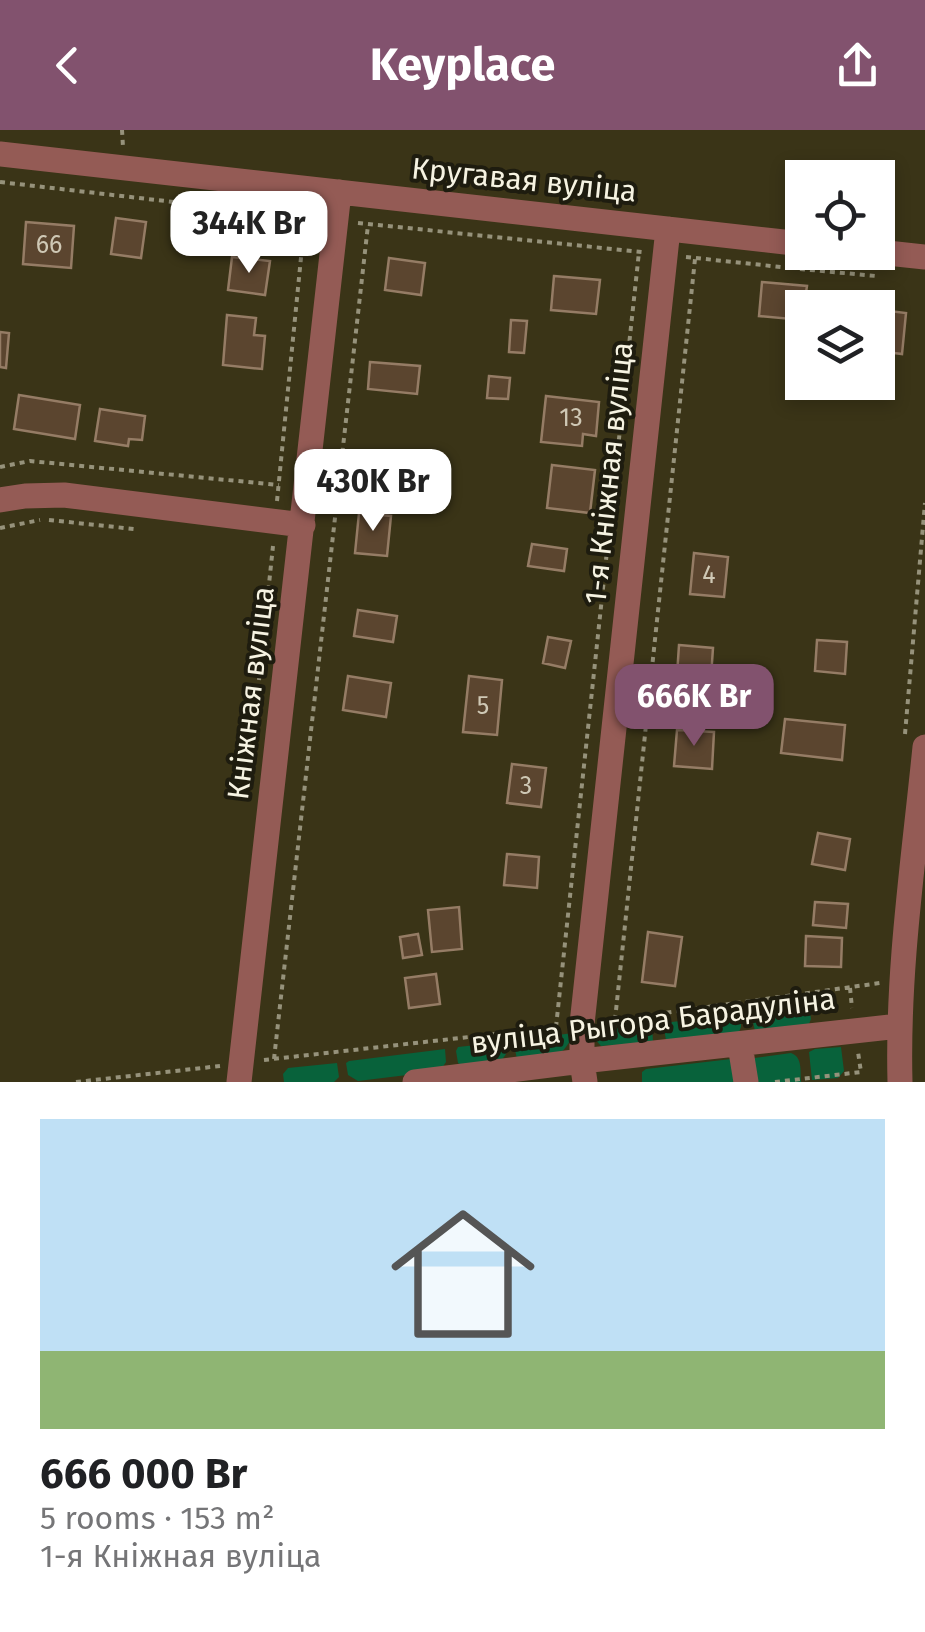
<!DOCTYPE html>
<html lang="en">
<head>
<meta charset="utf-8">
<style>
	body { margin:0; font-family:"Fira Sans",sans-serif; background:#f6f6f6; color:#202124; height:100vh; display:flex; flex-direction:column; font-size:38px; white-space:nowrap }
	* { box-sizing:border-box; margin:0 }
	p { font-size:32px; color:#757577 }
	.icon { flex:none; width:55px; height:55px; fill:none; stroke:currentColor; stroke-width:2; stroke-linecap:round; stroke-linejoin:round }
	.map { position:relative; height:952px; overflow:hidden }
	.details { display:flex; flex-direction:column; background:#fff; flex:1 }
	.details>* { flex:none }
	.tools { position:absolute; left:785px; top:30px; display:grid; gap:20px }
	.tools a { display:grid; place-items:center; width:110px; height:110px; border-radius:0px; background:#fff; box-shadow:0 5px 15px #0003; font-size:50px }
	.price { position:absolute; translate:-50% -85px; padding:0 22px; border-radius:20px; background:#fff; color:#222; font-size:32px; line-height:65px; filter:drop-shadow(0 2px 5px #0008) }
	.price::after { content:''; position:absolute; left:50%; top:60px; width:30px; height:22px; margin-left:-15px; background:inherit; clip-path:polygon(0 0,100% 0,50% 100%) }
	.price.active { background:#82526e; color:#fff }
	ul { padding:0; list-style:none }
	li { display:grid; align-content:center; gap:20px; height:530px; padding:0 40px }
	li span { display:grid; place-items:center; height:310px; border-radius:0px; color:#555 }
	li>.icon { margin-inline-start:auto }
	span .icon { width:180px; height:180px; fill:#fffc; stroke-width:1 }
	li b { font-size:42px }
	header { display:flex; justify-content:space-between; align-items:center; height:130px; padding:0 40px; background:#82526e; color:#fff; font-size:45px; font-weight:700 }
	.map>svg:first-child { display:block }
</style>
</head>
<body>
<header><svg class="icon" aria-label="back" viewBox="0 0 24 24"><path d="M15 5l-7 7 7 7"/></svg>Keyplace<svg class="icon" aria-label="share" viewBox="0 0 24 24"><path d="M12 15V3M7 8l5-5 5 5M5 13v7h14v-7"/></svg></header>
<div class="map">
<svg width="925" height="952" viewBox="0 0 925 952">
	<rect width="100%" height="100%" fill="#3a3417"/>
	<path fill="#08623b" d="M809 876 811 889 809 894 755 901 751 883Z
		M741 884V897L739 902 666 910 663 893Z
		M652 894 653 912 601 916 594 908 592 901Z
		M573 903C563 933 545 927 517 929L513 911Z
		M503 912 506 924 499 934 466 938 458 933 456 921 458 917Z
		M841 917 844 941 838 948 812 950 809 922 815 919Z
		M445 919 446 932 440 941 358 951 348 945 346 933 349 931Z
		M791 923C803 927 800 942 801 952H750L747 929Z
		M731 929 741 952H642V942L646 939Z
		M337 933 339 947 334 952H284L283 944 288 938Z"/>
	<path fill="#5b452f" stroke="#957c65" stroke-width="2.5" d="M116 88 146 92 141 128 111 124Z
		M26 92 74 96 71 138 23 134Z
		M232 127 270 131 265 165 228 160Z
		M389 128 425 133 421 165 385 160Z
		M554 146 600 150 596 184 551 180Z
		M762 152 807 156 802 190 759 186Z
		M881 180 906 183 902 224 878 221Z
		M227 185 256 188 254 205 265 206 262 239 223 235Z
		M511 190 527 191 524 223 509 222Z
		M0 202 9 203 6 238 0 237Z
		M370 232 420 236 417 264 368 259Z
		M489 246 510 248 508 269 487 268Z
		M19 265 80 275 75 309 14 299Z
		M546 266 599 272 596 306 583 304 582 316 541 312Z
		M100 279 145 286 142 310 129 309 128 316 95 311Z
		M358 327 393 330 391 365 356 363Z
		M552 335 595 340 590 383 547 378Z
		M359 383 391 386 387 426 355 423Z
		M532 414 567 419 564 441 528 436Z
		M694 423 728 427 724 467 690 464Z
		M358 480 397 486 393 512 354 506Z
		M548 507 571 511 565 538 543 533Z
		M817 510 847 512 845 544 815 541Z
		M679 515 713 518 711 547 677 545Z
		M348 546 391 553 386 587 343 580Z
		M469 546 502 550 497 605 463 602Z
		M785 589 845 595 842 630 781 623Z
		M677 600 714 602 712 639 674 636Z
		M512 634 546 638 541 677 507 673Z
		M818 703 850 709 845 740 812 734Z
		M507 724 539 727 537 758 504 755Z
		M815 772 848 774 846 798 813 795Z
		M459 777 462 819 432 822 428 780Z
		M648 802 682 807 675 856 642 852Z
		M418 804 422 825 403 828 400 807Z
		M806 806 842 808 841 837 805 836Z
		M436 844 440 874 409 878 405 848Z"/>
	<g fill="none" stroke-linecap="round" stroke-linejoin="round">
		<path stroke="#96927b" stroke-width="4" stroke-dasharray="5 5" stroke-linecap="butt" d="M122 0 123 17
			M0 52 313 88
			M358 93 642 122
			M686 127 781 137
			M800 139 876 146
			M0 337 30 331 279 355
			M277 371 305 87
			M49 390 134 399
			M0 398 40 390
			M259 550 273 416
			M905 604 925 373
			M850 858 852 878
			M615 890 695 129
			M607 891 880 853
			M556 897 639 122
			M274 929 368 95
			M264 930 558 897
			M76 952 220 936
			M775 952 861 942 858 922"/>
		<path stroke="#945b55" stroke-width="25" d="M0 24 802 114
			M878 122 925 127
			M0 370 25 366 64 365 303 395
			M740 915 746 952
			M239 952 339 62
			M415 952 582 931 899 896
			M585 952 582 931V894L668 99
			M900 952C897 840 914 728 925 617"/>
	</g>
	<g text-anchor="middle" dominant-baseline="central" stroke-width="8" stroke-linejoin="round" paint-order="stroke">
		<g font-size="25" fill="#cfc8b5">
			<text x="49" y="115">66</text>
			<text x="571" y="288">13</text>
			<text x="709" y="445">4</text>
			<text x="483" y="576">5</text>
			<text x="526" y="656">3</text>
		</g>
		<g font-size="30" fill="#f6f3e2" stroke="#1e1c0f">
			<text transform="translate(524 50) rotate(6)">Кругавая вуліца</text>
			<text transform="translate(609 343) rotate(-84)">1-я Кніжная вуліца</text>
			<text transform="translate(251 563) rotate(-83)">Кніжная вуліца</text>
			<text transform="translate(653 891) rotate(-7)">вуліца Рыгора Барадуліна</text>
		</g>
	</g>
</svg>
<div class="tools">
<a><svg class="icon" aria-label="locate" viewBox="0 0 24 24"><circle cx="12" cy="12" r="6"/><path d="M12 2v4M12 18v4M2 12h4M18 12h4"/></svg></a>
<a><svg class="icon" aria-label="layers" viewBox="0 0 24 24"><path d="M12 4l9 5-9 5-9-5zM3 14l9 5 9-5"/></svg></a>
</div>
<b class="price" style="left:249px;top:146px">344K Br</b>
<b class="price" style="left:373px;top:404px">430K Br</b>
<b class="price active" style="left:694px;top:619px">666K Br</b>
</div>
<section class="details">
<ul>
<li><span style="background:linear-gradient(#bfe0f5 75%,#8fb573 0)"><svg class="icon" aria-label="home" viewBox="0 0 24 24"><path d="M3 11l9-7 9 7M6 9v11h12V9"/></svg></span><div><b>666 000 Br</b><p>5 rooms · 153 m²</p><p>1-я Кніжная вуліца</p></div></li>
</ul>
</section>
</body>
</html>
